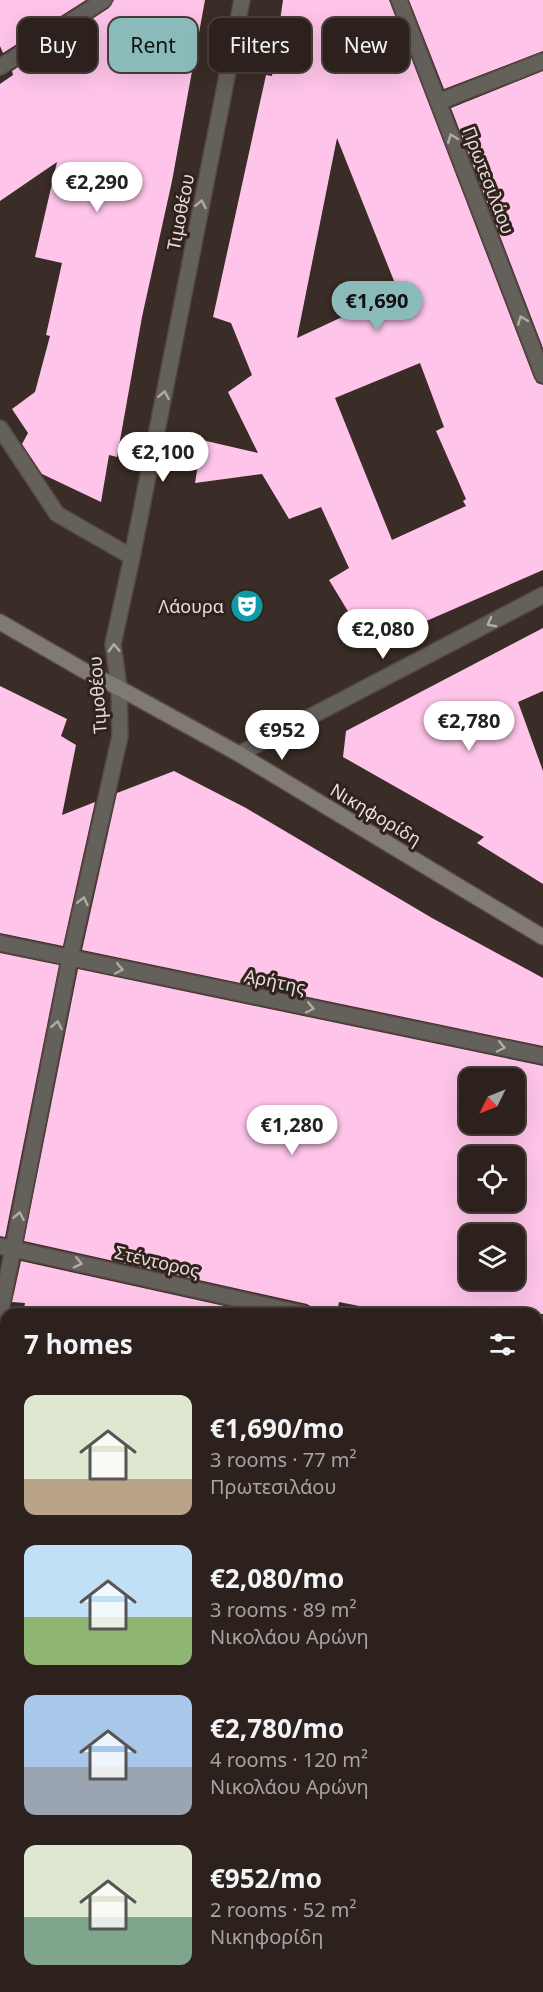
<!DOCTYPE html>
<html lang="en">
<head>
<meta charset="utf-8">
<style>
	body { margin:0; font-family:"Noto Sans",sans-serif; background:#382e29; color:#f1f3f6; height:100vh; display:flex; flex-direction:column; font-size:22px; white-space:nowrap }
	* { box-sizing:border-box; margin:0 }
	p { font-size:20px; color:#a6a3a3 }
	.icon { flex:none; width:33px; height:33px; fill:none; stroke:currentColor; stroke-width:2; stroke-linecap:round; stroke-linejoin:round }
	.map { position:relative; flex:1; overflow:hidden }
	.drawer { position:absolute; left:0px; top:1308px; width:543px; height:684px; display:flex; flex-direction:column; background:#2c211c; border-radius:18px 18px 0 0; box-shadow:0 6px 24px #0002,0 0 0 2px #483e3b }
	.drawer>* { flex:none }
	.top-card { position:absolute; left:18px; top:18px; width:507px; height:54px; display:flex; gap:12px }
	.needle { width:39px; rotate:227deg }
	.tools { position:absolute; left:459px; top:1068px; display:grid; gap:12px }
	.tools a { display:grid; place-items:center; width:66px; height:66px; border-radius:12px; background:#2c211c; box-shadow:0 6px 24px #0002,0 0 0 2px #483e3b; font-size:30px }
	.price { position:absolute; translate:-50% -51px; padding:0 14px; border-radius:21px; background:#fff; color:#222; font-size:20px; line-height:39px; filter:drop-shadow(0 2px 3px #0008) }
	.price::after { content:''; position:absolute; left:50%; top:36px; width:18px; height:14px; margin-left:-9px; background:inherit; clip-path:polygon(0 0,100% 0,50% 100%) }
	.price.current { background:#8bbbb9; color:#111 }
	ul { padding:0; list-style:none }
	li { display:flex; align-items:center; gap:18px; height:150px; padding:0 24px }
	li span { display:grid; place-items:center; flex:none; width:168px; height:120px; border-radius:12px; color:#555 }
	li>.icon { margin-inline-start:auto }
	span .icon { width:72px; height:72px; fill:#fffc; stroke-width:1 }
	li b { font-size:26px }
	h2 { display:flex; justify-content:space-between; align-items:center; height:72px; padding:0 24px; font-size:26px }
	.chip { padding:0 21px; border-radius:12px; background:#2c211c; box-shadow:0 6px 24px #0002,0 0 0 2px #483e3b; font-size:21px; line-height:54px }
	.chip.current { background:#8bbbb9; color:#111 }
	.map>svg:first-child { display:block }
</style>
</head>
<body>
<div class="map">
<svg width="543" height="1992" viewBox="0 0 543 1992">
	<rect width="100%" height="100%" fill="#3a2c26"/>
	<path fill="#fec4e9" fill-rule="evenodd" d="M0 0H86L3 53 0 46Z
		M114 0H205L172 181 142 317 117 457 109 455 101 502 42 474 22 444 28 433 12 409 35 392 50 336 46 335 62 263 35 257 57 162 0 201V84L13 75 12 71 109 8Z
		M283 0H389L534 378 537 383 543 385V570L369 646 329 580 349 568 321 507 289 519 262 474 195 483 202 440 258 453 228 392 252 375 231 323 213 317 266 75 272 76ZM337 138 398 291 297 338ZM420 363 444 427 436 431 466 499 463 501 466 506 392 540 335 398Z
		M409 0H543V51L444 89Z
		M543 71V348L451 108Z
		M543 628V691L518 702 543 771V884L477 843 484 837 343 757 346 731Z
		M0 686 67 719 61 736 76 745 62 815 95 802 63 946 0 933Z
		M174 771 246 808 432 918 543 978V1046L82 950 117 793Z
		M0 953 59 965 5 1237 0 1236Z
		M78 969 543 1066V1314H413L385 1307 384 1311 339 1302 337 1314H315L312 1307 307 1304 24 1241ZM470 1078H514V1124H470ZM470 1156H514V1202H470ZM470 1234H514V1280H470Z
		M21 1261 260 1314H23L25 1303 12 1302Z"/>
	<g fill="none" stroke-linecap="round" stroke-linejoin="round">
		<defs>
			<path id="lane" d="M0 428 57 514 132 557"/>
			<path id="street" d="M399 0 543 375
				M0 67 104 0
				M438 102 543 61
				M239 754 543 595
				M0 943 543 1056
				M0 1246 305 1314
				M0 1315 70 958 120 736 119 688 113 644 132 557 242 0
				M537 1366 543 1368
				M0 1565 6 1566
				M537 1675 543 1676
				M0 1928 6 1929
				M312 1986 345 1992
				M58 1992 59 1986"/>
			<path id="secondary" d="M0 622 83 670 119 688 239 754 543 937"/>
		</defs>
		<use href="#lane" stroke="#564843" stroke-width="18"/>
		<use href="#street" stroke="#564843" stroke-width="18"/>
		<use href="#secondary" stroke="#564843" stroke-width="18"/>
		<use href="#lane" stroke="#64605a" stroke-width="15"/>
		<use href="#street" stroke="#64605a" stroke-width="15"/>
		<use href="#secondary" stroke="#807b72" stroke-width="15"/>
	</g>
	<defs><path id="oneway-chevron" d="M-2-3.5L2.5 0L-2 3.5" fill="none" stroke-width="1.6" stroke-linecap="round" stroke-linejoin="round" transform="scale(1.5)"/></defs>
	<g stroke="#b3aba6">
		<use href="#oneway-chevron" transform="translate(452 138) rotate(-111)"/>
		<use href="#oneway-chevron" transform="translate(201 204) rotate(-79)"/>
		<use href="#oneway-chevron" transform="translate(522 320) rotate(-111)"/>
		<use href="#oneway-chevron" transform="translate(164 395) rotate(-79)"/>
		<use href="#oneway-chevron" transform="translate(491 623) rotate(152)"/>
		<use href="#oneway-chevron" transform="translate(114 648) rotate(-92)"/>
		<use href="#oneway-chevron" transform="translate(83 901) rotate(-77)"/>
		<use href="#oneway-chevron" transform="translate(119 969) rotate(12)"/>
		<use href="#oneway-chevron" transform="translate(310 1008) rotate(12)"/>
		<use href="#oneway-chevron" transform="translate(57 1025) rotate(-79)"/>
		<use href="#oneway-chevron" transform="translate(501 1047) rotate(12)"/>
		<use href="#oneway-chevron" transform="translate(19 1216) rotate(-79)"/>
		<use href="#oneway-chevron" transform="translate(78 1263) rotate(13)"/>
	</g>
	<defs>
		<symbol id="theatre-disc" viewBox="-11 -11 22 22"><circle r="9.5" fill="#0f9aa8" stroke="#30221c"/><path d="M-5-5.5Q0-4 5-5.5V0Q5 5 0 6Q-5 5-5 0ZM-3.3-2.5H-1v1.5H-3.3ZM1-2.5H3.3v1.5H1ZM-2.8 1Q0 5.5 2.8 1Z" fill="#fff"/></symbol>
	</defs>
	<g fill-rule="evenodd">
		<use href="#theatre-disc" x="228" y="587" width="38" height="38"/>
	</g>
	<g text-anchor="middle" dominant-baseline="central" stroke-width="6" stroke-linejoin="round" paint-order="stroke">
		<g font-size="18" fill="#e7ddd9" stroke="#30221c">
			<text transform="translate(489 180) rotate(69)">Πρωτεσιλάου</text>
			<text transform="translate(180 212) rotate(-79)">Τιμοθέου</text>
			<text transform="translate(97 695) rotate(-94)">Τιμοθέου</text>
			<text transform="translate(376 814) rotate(31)">Νικηφορίδη</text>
			<text transform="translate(275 981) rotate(12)">Αρήτης</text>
			<text transform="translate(157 1261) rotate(13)">Στέντορος</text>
		</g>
		<g font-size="18" fill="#e7ddd9" stroke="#30221c" text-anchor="end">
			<text x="224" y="606">Λάουρα</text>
		</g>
	</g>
</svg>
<div class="tools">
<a><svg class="needle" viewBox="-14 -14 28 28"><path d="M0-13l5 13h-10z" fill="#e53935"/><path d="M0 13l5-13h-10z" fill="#a6a3a3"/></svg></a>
<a><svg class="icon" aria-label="locate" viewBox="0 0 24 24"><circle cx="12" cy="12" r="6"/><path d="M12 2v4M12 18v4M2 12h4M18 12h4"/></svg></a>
<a><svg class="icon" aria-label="layers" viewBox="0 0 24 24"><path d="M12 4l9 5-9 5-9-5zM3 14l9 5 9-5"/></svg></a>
</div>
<b class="price" style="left:97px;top:213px">€2,290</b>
<b class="price current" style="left:377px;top:332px">€1,690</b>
<b class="price" style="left:163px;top:483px">€2,100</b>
<b class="price" style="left:383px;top:660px">€2,080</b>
<b class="price" style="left:469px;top:752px">€2,780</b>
<b class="price" style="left:282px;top:761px">€952</b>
<b class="price" style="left:292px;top:1156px">€1,280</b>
<div class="top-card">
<a class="chip">Buy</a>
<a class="chip current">Rent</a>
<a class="chip">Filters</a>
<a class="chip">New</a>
</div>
<section class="drawer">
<h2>7 homes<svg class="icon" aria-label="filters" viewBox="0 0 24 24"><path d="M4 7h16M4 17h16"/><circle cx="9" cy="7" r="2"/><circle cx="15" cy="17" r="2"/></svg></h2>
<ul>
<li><span style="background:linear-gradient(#dfe7d0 70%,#b9a48a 0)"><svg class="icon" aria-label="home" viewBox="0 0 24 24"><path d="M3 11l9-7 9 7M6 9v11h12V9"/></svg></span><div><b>€1,690/mo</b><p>3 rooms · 77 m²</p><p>Πρωτεσιλάου</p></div></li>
<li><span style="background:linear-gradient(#bfe0f5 60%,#8fb573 0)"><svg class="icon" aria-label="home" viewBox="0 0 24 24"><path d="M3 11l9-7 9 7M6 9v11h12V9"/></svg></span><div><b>€2,080/mo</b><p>3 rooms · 89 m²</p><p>Νικολάου Αρώνη</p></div></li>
<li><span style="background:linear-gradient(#a9c7e8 60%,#9aa5b1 0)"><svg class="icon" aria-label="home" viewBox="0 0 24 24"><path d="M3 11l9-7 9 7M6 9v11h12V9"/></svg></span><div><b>€2,780/mo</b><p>4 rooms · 120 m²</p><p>Νικολάου Αρώνη</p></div></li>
<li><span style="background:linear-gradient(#dfe7d0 60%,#7fa58c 0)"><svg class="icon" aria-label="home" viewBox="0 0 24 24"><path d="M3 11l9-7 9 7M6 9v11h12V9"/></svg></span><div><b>€952/mo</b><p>2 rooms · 52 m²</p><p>Νικηφορίδη</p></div></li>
</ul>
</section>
</div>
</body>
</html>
